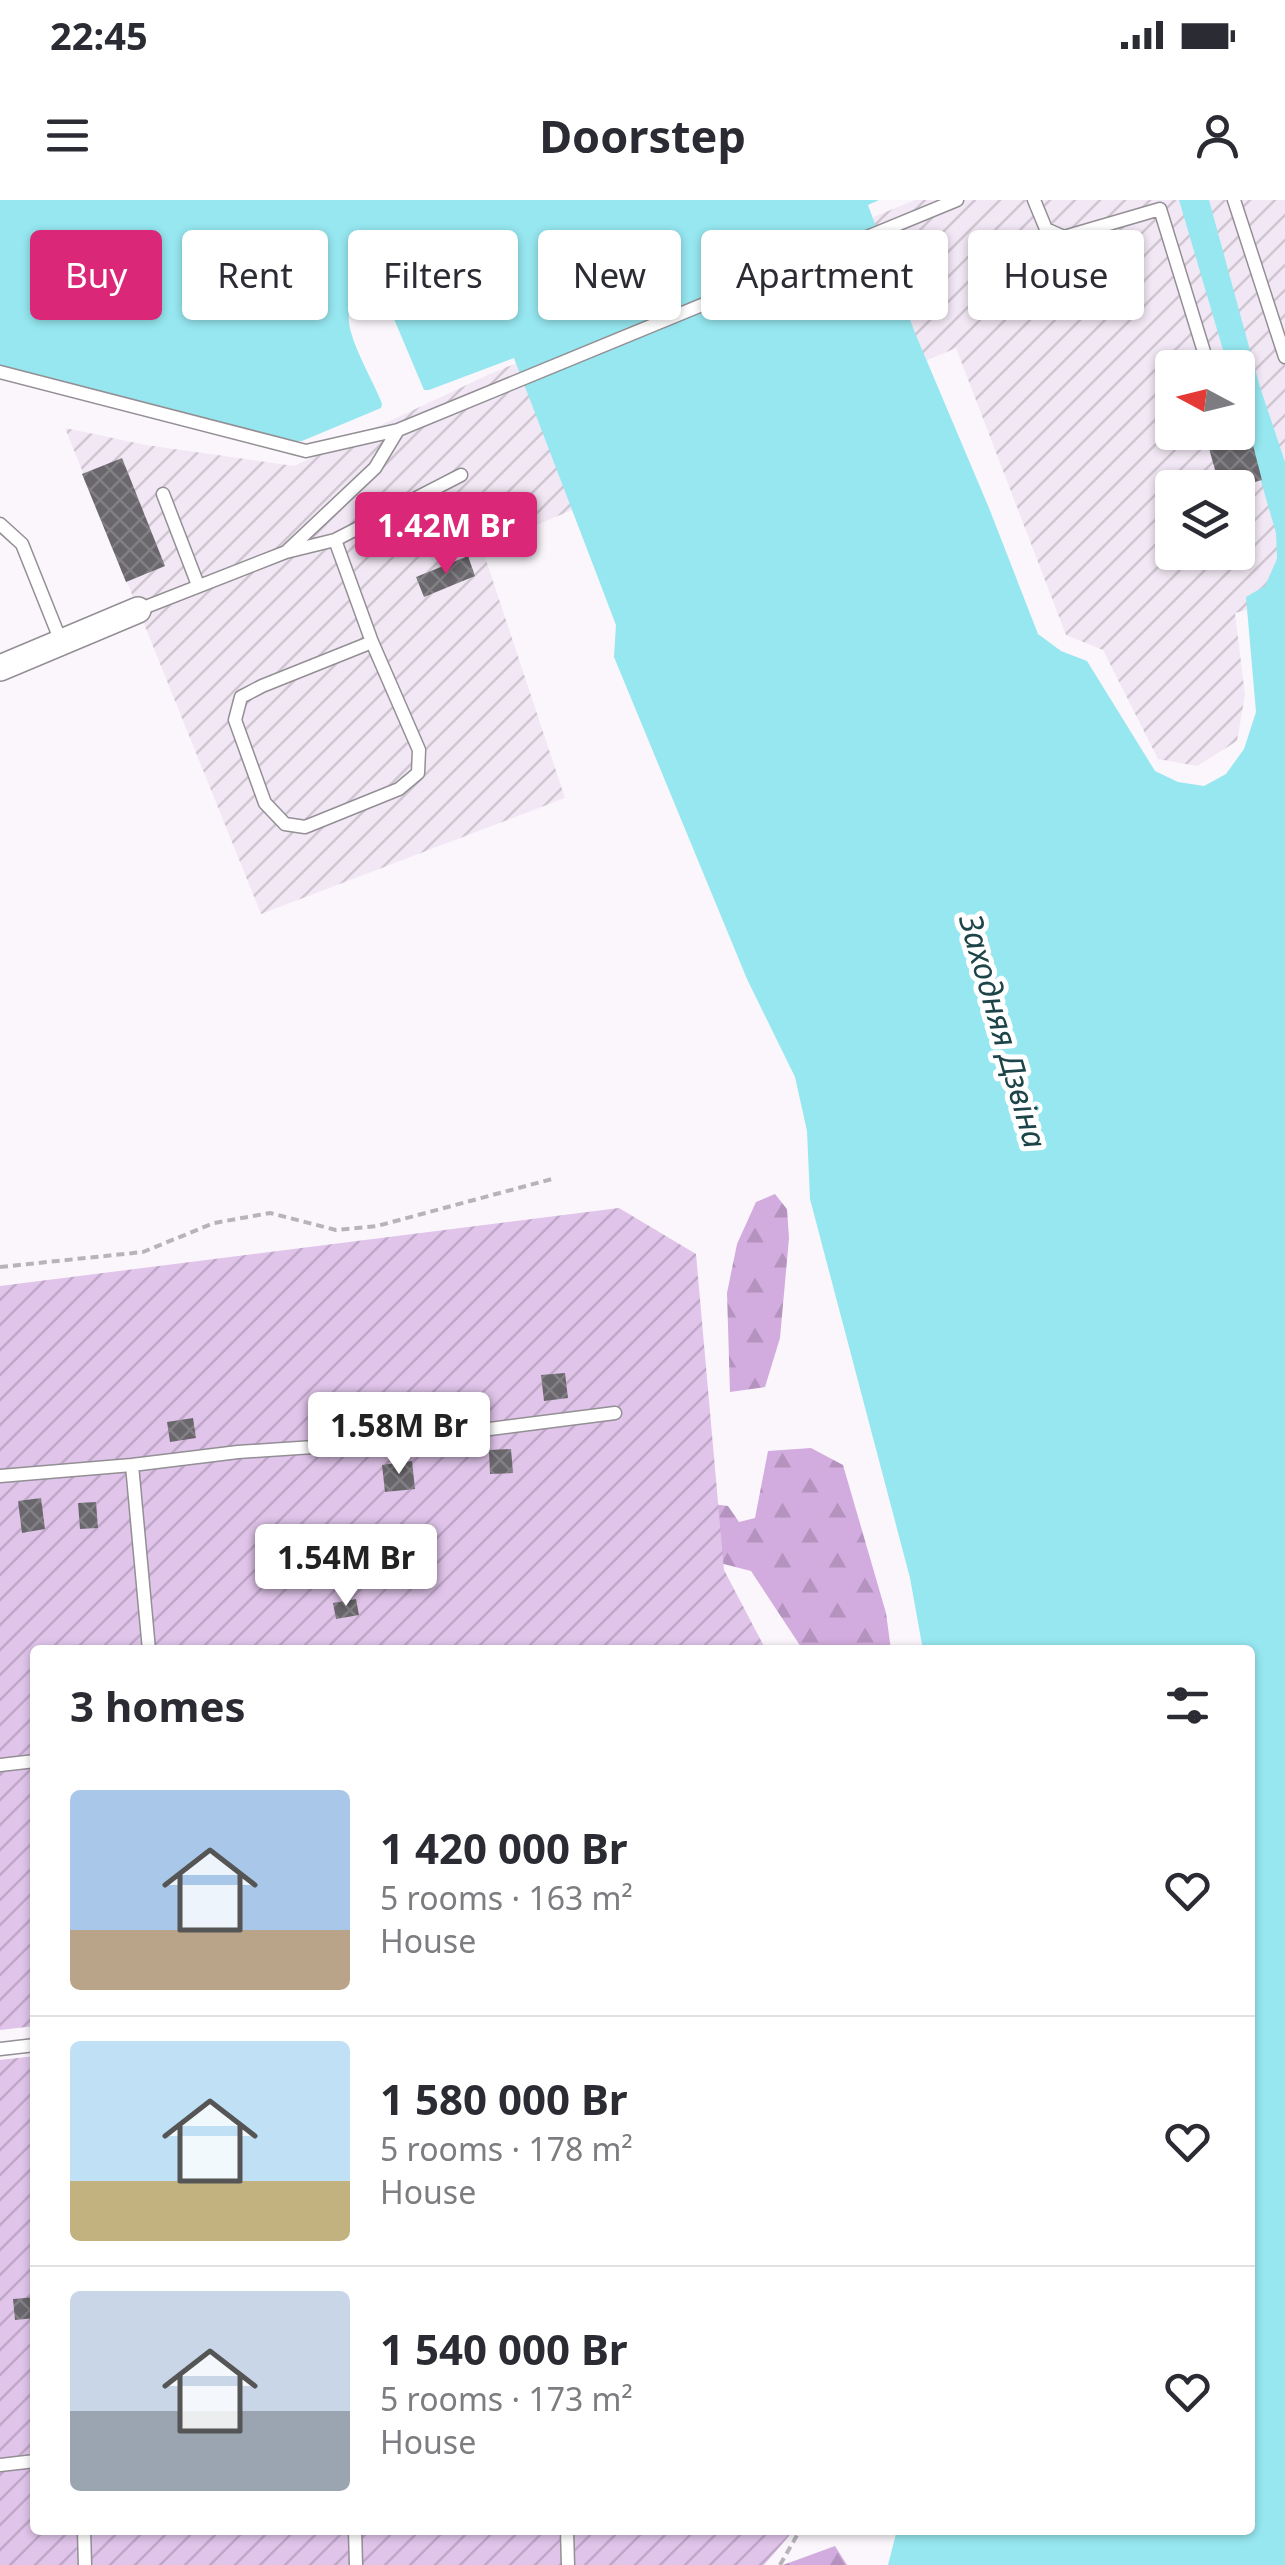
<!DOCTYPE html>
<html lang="en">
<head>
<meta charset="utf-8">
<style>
	body { margin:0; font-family:"Noto Sans",sans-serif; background:#f2f2f3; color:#2b2b33; height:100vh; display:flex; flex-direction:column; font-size:38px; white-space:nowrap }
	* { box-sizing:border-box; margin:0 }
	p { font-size:32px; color:#7c7c81 }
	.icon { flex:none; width:55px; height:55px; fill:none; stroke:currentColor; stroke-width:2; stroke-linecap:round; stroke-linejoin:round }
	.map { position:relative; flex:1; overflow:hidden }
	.details { position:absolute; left:30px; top:1445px; width:1225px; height:890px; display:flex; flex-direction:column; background:#fff; border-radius:10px; box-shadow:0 2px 8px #0004 }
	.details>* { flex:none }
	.hud { position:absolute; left:30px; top:30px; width:1225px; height:90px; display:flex; gap:20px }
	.needle { width:65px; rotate:277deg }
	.buttons { position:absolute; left:1155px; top:150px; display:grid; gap:20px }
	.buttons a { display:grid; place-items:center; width:100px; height:100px; border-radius:10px; background:#fff; box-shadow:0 2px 8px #0004; font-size:50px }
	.price { position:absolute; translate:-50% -85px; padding:0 22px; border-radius:10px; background:#fff; color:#222; font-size:32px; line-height:65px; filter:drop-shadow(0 2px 5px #0008) }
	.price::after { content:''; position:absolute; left:50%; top:60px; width:30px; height:22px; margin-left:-15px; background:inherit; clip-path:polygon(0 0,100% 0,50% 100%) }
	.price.selected { background:#db2777; color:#fff }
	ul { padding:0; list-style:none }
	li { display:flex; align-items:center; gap:30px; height:250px; padding:0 40px }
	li+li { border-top:2px solid #e1e1e2 }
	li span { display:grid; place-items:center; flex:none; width:280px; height:200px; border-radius:10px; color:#555 }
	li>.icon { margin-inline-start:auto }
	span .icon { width:120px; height:120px; fill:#fffc; stroke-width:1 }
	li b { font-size:42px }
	h2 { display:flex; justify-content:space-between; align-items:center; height:120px; padding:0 40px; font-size:42px }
	.pill { padding:0 35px; border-radius:10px; background:#fff; box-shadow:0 2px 8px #0004; font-size:35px; line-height:90px }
	.pill.selected { background:#db2777; color:#fff }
	.status { display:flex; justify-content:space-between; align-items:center; height:70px; padding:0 50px; background:#fff; direction:ltr }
	.status svg { height:28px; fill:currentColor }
	header { display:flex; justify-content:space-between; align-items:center; height:130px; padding:0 40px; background:#fff; font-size:45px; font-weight:700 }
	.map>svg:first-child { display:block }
</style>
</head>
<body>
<div class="status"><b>22:45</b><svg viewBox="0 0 49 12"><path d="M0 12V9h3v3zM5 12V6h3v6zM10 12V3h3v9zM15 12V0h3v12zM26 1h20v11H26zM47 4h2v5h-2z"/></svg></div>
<header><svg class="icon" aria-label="menu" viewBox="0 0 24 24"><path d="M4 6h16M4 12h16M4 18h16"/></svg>Doorstep<svg class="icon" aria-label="person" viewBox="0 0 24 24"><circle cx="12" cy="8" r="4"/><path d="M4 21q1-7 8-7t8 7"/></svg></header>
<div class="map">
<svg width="1285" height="2365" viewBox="0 0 1285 2365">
	<defs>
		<pattern id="industrial-furrows" width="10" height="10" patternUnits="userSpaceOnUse" patternTransform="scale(2.5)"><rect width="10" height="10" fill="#f2e8f5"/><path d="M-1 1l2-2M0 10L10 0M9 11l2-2" fill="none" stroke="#cfc6d1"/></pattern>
		<pattern id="forest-firs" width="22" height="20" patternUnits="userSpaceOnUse" patternTransform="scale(2.5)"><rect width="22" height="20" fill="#d2acde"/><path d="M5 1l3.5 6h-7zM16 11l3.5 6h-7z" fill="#b493be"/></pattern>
		<pattern id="garden-furrows" width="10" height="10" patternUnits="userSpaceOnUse" patternTransform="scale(2.5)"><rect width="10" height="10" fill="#e0c4ea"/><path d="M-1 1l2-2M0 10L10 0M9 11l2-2" fill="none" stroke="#c0a8c8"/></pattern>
		<pattern id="building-cross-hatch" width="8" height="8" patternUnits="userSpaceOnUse" patternTransform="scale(2.5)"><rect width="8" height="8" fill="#6a676c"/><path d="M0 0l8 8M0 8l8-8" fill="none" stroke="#828084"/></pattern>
	</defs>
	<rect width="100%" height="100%" fill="#faf6fc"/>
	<path fill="url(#industrial-furrows)" fill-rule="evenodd" d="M915 0H1285V401L1235 413 1245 495 1237 541 1197 566 1158 559 1103 450 1066 435 956 148 482 348 565 598 261 714 65 228 146 245 294 266 490 174ZM1172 168H1238V232H1172ZM1172 288H1238V352H1172Z"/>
	<path fill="url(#forest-firs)" d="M775 994 787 1009 789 1038 780 1138 765 1187 730 1192 727 1093 737 1044 756 1002Z
		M811 1248 843 1265 886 1413 891 1450H803L751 1371 712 1361 681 1300 728 1306 739 1322 755 1318 768 1251Z
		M835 2346 847 2365H783Z"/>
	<path fill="url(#garden-furrows)" d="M619 1008 696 1054 724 1370 766 1450H35V1826L0 1830V1086Z
		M35 1856V2330H791L789 2336 764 2365H0V1860Z"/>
	<path fill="#96e7f0" d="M0 0H879L868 5 915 133 989 308 1038 434 1061 451 1087 461 1155 571 1178 582 1204 586 1226 574 1244 549 1256 512 1246 397 1265 386 1277 359 1276 333 1238 201V168L1228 167 1179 0H1209L1260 187 1285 262V2365H888L897 2330H1250V1450H923L910 1378 810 999 807 931 795 877 747 779 614 457 616 425 514 158 429 190H424L386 100 382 99C374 102 359 103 352 109 337 122 377 187 382 204L381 208 302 241H287L0 165Z"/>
	<path fill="url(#building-cross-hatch)" d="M1249 230 1262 280 1234 288H1220L1207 241Z
		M122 258 165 366 126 382 82 274Z
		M468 356 475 376 424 397 416 377Z
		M565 1173 568 1198 544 1201 541 1175Z
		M193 1218 196 1238 170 1242 167 1222Z
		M511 1249 513 1273 490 1274 489 1250Z
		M412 1261 415 1289 385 1292 382 1265Z
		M41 1298 45 1329 22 1333 18 1301Z
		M96 1302 98 1328 80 1329 78 1303Z
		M356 1399 359 1415 336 1419 333 1403Z
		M35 2097V2118L15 2120 13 2099Z"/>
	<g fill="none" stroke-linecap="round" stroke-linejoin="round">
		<defs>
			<path id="service" d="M1034 0 1046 29 1064 37 1160 9 1209 168
				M1234 0 1285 157
				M0 172 306 251 398 230
				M163 294 198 385
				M0 324 22 344 62 444
				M335 340 372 442 419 550 418 573 399 589 305 627 285 624 265 603 235 520 241 497 262 486 372 442
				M286 352 375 268 398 230 957 0
				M138 410 286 352 335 340 461 275
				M132 1265 149 1450
				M0 1276 132 1265 238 1252 388 1242 615 1213
				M0 1565 35 1561
				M0 1849 35 1845
				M0 2265 35 2261
				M84 2330 85 2365
				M355 2330 356 2365
				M567 2330 568 2365"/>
			<path id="minor" d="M0 468 138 410"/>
		</defs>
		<use href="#service" stroke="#938f95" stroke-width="15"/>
		<use href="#minor" stroke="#938f95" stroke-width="28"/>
		<path stroke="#b7b4b9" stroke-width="4" stroke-dasharray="8 5" stroke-linecap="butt" d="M0 1067 143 1052 214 1023 270 1013 336 1030 377 1026 552 979
			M780 2365 800 2330"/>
		<use href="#service" stroke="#fff" stroke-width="12"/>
		<use href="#minor" stroke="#fff" stroke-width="25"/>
	</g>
	<g text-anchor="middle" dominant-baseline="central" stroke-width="10" stroke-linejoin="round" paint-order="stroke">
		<g font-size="32" font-style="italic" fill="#1d4448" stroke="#fff">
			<text transform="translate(1004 831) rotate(74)">Заходняя Дзвіна</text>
		</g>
	</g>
</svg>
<div class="buttons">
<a><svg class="needle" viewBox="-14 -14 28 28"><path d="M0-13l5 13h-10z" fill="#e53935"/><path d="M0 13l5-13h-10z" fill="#7c7c81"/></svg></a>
<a><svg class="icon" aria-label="layers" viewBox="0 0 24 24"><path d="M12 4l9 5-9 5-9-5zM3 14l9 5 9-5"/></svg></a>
</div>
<b class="price selected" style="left:446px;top:377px">1.42M Br</b>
<b class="price" style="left:399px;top:1277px">1.58M Br</b>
<b class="price" style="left:346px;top:1409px">1.54M Br</b>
<div class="hud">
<a class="pill selected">Buy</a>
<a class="pill">Rent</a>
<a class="pill">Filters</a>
<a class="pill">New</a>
<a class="pill">Apartment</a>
<a class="pill">House</a>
</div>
<section class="details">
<h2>3 homes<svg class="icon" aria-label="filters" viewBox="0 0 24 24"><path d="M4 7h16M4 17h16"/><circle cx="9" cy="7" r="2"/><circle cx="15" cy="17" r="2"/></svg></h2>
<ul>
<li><span style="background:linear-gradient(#a9c7e8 70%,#b9a48a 0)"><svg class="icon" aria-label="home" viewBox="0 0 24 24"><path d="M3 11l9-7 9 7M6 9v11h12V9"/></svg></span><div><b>1 420 000 Br</b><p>5 rooms · 163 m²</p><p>House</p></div><svg class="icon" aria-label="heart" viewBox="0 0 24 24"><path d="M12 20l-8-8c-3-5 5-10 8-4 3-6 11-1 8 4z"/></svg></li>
<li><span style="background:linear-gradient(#bfe0f5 70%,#c2b280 0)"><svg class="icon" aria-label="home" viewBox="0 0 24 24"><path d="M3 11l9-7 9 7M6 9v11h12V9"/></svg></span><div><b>1 580 000 Br</b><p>5 rooms · 178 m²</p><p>House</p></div><svg class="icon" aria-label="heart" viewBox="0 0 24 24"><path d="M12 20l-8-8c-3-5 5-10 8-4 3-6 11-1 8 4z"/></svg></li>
<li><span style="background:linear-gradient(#c9d6e8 60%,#9aa5b1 0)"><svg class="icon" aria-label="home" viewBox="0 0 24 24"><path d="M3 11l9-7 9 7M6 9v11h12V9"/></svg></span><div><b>1 540 000 Br</b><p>5 rooms · 173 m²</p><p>House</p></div><svg class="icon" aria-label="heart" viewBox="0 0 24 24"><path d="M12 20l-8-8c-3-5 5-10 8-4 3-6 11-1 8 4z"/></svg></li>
</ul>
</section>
</div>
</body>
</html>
